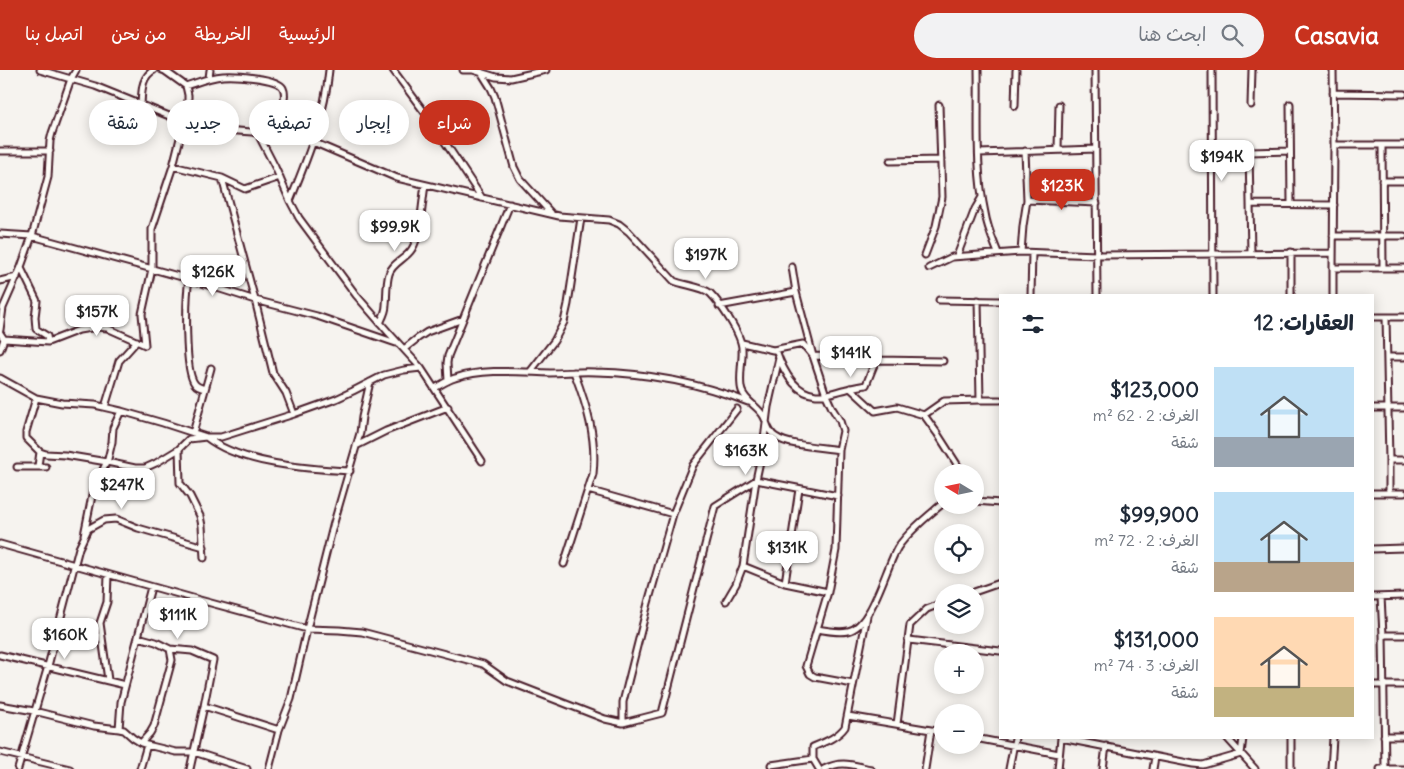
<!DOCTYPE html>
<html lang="ar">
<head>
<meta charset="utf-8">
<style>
	body { margin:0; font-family:Delius,"Playpen Sans Arabic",sans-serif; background:#f2f2f3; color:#1f2937; direction:rtl; height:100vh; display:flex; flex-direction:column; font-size:19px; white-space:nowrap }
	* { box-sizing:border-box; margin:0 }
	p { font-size:16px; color:#747a83 }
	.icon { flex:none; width:28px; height:28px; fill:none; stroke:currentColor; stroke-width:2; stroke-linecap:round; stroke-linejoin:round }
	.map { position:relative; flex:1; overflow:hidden; direction:ltr }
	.sheet { position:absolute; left:999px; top:224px; width:375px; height:445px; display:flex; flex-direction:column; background:#fff; border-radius:0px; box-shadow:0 2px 12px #0003; direction:rtl }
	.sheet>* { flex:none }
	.banner { position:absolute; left:15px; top:30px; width:475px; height:45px; direction:rtl; display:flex; gap:10px }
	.needle { width:32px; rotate:280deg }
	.fabs { position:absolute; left:934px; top:394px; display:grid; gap:10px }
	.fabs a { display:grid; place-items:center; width:50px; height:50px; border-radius:50%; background:#fff; box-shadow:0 2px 12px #0003; font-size:25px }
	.price { position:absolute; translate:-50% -42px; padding:0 11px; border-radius:10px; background:#fff; color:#222; font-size:16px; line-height:32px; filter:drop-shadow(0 1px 2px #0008) }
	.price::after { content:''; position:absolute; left:50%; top:30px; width:15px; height:11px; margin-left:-8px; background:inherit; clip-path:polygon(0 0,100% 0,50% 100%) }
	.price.active { background:#c8321e; color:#fff }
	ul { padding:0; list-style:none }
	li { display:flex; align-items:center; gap:15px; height:125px; padding:0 20px }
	li span { display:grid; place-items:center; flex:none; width:140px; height:100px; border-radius:0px; color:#555 }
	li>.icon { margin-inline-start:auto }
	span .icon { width:60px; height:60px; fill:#fffc; stroke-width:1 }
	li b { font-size:21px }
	h2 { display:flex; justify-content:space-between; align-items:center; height:60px; padding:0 20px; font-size:21px }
	.chip { padding:0 18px; border-radius:22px; background:#fff; box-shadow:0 2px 12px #0003; font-size:18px; line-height:45px }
	.chip.active { background:#c8321e; color:#fff }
	header { display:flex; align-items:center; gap:30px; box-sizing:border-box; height:70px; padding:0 25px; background:#c8321e; color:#fff }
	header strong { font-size:24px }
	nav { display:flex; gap:28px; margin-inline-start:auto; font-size:18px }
	.search { width:350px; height:45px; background:#f2f2f3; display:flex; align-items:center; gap:12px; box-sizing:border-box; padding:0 18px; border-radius:28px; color:#747a83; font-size:19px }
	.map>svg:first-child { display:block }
</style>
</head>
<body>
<header>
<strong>Casavia</strong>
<div class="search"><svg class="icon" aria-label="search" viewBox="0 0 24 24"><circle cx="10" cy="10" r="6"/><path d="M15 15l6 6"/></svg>ابحث هنا</div>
<nav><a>الرئيسية</a><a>الخريطة</a><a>من نحن</a><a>اتصل بنا</a></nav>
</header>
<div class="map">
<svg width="1404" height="699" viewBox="0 0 1404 699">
	<rect width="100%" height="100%" fill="#f6f3ef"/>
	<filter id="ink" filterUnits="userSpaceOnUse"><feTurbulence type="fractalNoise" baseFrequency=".02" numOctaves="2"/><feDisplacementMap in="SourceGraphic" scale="10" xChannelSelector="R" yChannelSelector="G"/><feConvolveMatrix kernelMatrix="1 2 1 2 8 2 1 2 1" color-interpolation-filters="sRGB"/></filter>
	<g filter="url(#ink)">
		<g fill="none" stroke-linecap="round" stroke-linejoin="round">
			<defs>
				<path id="minor" d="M40 0 95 16 184 52 210 59 252 62 258 64 275 97 290 131 299 148 356 225 389 263 421 298 482 391
					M393 0 431 51 482 128
					M463 0H473L496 7 511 8 546 0
					M978 0C979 47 975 97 985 143 987 157 993 170 998 183
					M1095 0 1097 225
					M1212 0 1213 225
					M1333 0 1334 75 1333 198V225
					M481 2 491 18 495 27 514 97 520 109 551 143
					M209 8 210 0
					M186 16C198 12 210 7 223 6 234 5 278 8 283 18 290 32 270 60 263 71
					M1333 23 1404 24
					M1290 34 1291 134
					M141 35C142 21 141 7 154 0
					M1251 35 1252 0
					M1015 36 1016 0
					M313 72 397 108 559 146 609 150 619 154 629 162 674 211C683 215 703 217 710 223 720 233 742 265 742 279 743 291 738 310 742 321 746 332 759 337 764 347 768 355 768 362 776 367 789 376 823 377 839 380
					M1334 75H1404
					M1382 75 1383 198
					M1058 79 1059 35
					M0 81H50
					M1249 82 1251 183
					M979 83 1096 79
					M1212 83 1290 81
					M890 91 941 90
					M173 96 222 108 245 119 280 107
					M222 108 255 230 273 303 286 323 294 344
					M1382 111H1404
					M1027 130 1097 133
					M290 131C307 89 325 46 329 0
					M1250 134 1334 135
					M0 164 32 166 189 209 255 230 317 246 396 273
					M1333 166H1404
					M1021 182 1023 156 1027 130 1025 81
					M925 185 936 156 942 127 939 35
					M957 186 975 139 982 127
					M792 197 796 222 813 286 826 325 832 338 840 351 843 361 839 380 836 480 828 522 806 596 810 604 815 607 853 614
					M21 198 37 231 35 247 36 259 47 266 48 272
					M929 198 952 187 1021 182 1097 185 1333 183
					M1333 198H1404
					M189 209C186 226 184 302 195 314 197 317 201 318 205 319
					M0 211 17 207
					M1031 225 1032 183
					M1291 225V182
					M939 230 1000 231
					M978 230 980 330
					M719 236 796 222
					M1372 247H1404
					M1386 247 1389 390
					M380 253C383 247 386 242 386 235 387 225 386 214 389 204 392 193 406 189 412 179 421 165 422 132 425 115
					M0 260 3 238 21 197 32 166 48 107 50 71 52 63 71 9 76 0
					M0 263 4 269 0 280
					M4 269 48 272 79 260 97 257 107 258 145 275
					M742 273 773 280 803 274 813 286 839 287 876 290 943 291
					M145 275 142 244 152 199V159L173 96 184 52 188 31V25L186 16 165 1 162 0
					M404 279 418 268 427 262 463 249
					M776 280C782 298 794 323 816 325 826 326 837 321 847 319 853 317 860 316 866 315L876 290
					M1387 287H1404
					M530 302 554 271 564 252 568 234 581 148
					M0 308 36 328 62 333 95 335 121 341
					M448 311 447 293 448 286 510 134
					M435 318C442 314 448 310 455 308 485 298 519 302 550 303 565 303 580 301 596 302 647 303 699 313 748 332
					M850 318 875 341 897 337 924 345 937 363 962 402
					M36 328 26 362V368L40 382 38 396
					M105 337 119 291 137 271
					M1372 338H1404
					M924 345 944 331 980 330H1000
					M193 363 211 298
					M356 376 386 361 448 337
					M179 379 180 413 190 426 200 446 202 456 204 488
					M40 382 46 384 65 385 107 392 135 398H145L156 393 179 379 189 369 206 367C240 394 308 399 350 401
					M17 397H46
					M588 420 673 444 693 395 737 339
					M1372 423H1404
					M1389 423V390H1404
					M975 429 976 431 1000 433
					M84 465 93 421 108 389 112 372 113 358 121 341 163 353 206 367H221L294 344 336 329 353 321 384 305 404 300 421 298
					M0 474 196 529 307 559 339 560 362 562 483 594 507 611 605 649 623 653 662 643 715 436 756 410 838 426
					M1372 479 1404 478
					M564 494 593 404C597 368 587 336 574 302
					M743 496 785 513 828 522
					M108 505 107 532 100 553 108 610
					M785 513 799 419
					M974 522 1000 513
					M1372 527 1404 526
					M1381 527 1383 565 1385 699
					M726 531 736 514 743 496 756 410 763 377 768 337 779 288
					M817 559C828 561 838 563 848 561 872 557 886 496 898 477 910 460 927 447 942 434
					M1383 565H1404
					M138 567 156 572 170 579 192 581 213 590 204 636 190 699
					M909 570 1000 581
					M0 585 125 615
					M1372 615H1404
					M0 635 34 641 94 656 119 659 124 660 133 668 141 673 147 675 176 682H194L247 699
					M204 636 279 660
					M848 646 931 660
					M623 653V632L648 533 673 444
					M897 654 910 555 927 539 942 533
					M119 659 121 632 151 517
					M1384 666H1404
					M975 668 1059 684
					M1061 668 1193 694 1203 695 1241 684 1243 668
					M1227 668 1255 699
					M1291 668V699
					M141 673 150 663 154 656 172 590 170 579
					M0 682 70 699
					M771 695 813 689
					M18 699 48 596 79 478 88 459 104 450 116 449 138 458 204 477
					M140 699 147 675
					M269 699 279 660 291 629 307 559 333 456 360 363 362 347 370 312
					M819 699 813 689V677C825 672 838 667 845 657L867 546
					M824 699C842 690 852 695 871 699
					M925 699 931 660 942 662
					M1009 699 1015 668
					M1058 699 1061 668
					M1103 699 1106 676
					M1153 699 1155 687
					M1331 699 1333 668
					M1380 699H1404"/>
			</defs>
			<use href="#minor" stroke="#4a1f2b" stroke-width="9"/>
			<use href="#minor" stroke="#fdfcf7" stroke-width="5"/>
		</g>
	</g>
</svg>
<div class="fabs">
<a><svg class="needle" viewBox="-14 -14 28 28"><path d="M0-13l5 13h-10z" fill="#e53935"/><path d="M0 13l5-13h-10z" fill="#747a83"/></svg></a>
<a><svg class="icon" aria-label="locate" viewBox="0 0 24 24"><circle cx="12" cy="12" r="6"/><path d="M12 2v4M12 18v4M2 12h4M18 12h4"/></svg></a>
<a><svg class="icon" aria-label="layers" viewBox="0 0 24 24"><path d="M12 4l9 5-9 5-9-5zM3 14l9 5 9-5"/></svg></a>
<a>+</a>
<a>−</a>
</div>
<b class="price" style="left:1222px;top:112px">$194K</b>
<b class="price active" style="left:1062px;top:141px">$123K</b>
<b class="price" style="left:395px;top:182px">$99.9K</b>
<b class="price" style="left:706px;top:210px">$197K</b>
<b class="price" style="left:213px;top:227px">$126K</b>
<b class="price" style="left:97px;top:267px">$157K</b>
<b class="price" style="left:851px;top:308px">$141K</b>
<b class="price" style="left:746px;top:406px">$163K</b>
<b class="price" style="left:122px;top:440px">$247K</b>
<b class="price" style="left:787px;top:503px">$131K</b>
<b class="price" style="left:178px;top:570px">$111K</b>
<b class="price" style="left:65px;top:590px">$160K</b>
<div class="banner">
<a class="chip active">شراء</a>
<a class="chip">إيجار</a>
<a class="chip">تصفية</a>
<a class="chip">جديد</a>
<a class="chip">شقة</a>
</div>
<section class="sheet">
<h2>العقارات: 12<svg class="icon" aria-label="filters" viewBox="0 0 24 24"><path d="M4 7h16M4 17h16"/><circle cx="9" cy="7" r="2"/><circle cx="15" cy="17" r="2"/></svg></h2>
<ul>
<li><span style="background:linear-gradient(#bfe0f5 70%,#9aa5b1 0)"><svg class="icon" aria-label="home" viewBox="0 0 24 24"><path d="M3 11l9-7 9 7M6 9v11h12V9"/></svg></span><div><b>$123,000</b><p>الغرف: 2 · 62 m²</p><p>شقة</p></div></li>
<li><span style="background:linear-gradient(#bfe0f5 70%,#b9a48a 0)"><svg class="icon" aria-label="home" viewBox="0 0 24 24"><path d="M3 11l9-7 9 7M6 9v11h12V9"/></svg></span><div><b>$99,900</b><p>الغرف: 2 · 72 m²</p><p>شقة</p></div></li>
<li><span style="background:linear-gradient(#ffd9b3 70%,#c2b280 0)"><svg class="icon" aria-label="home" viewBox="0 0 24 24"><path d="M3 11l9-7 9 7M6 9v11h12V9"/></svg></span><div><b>$131,000</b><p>الغرف: 3 · 74 m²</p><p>شقة</p></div></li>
</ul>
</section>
</div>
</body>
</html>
